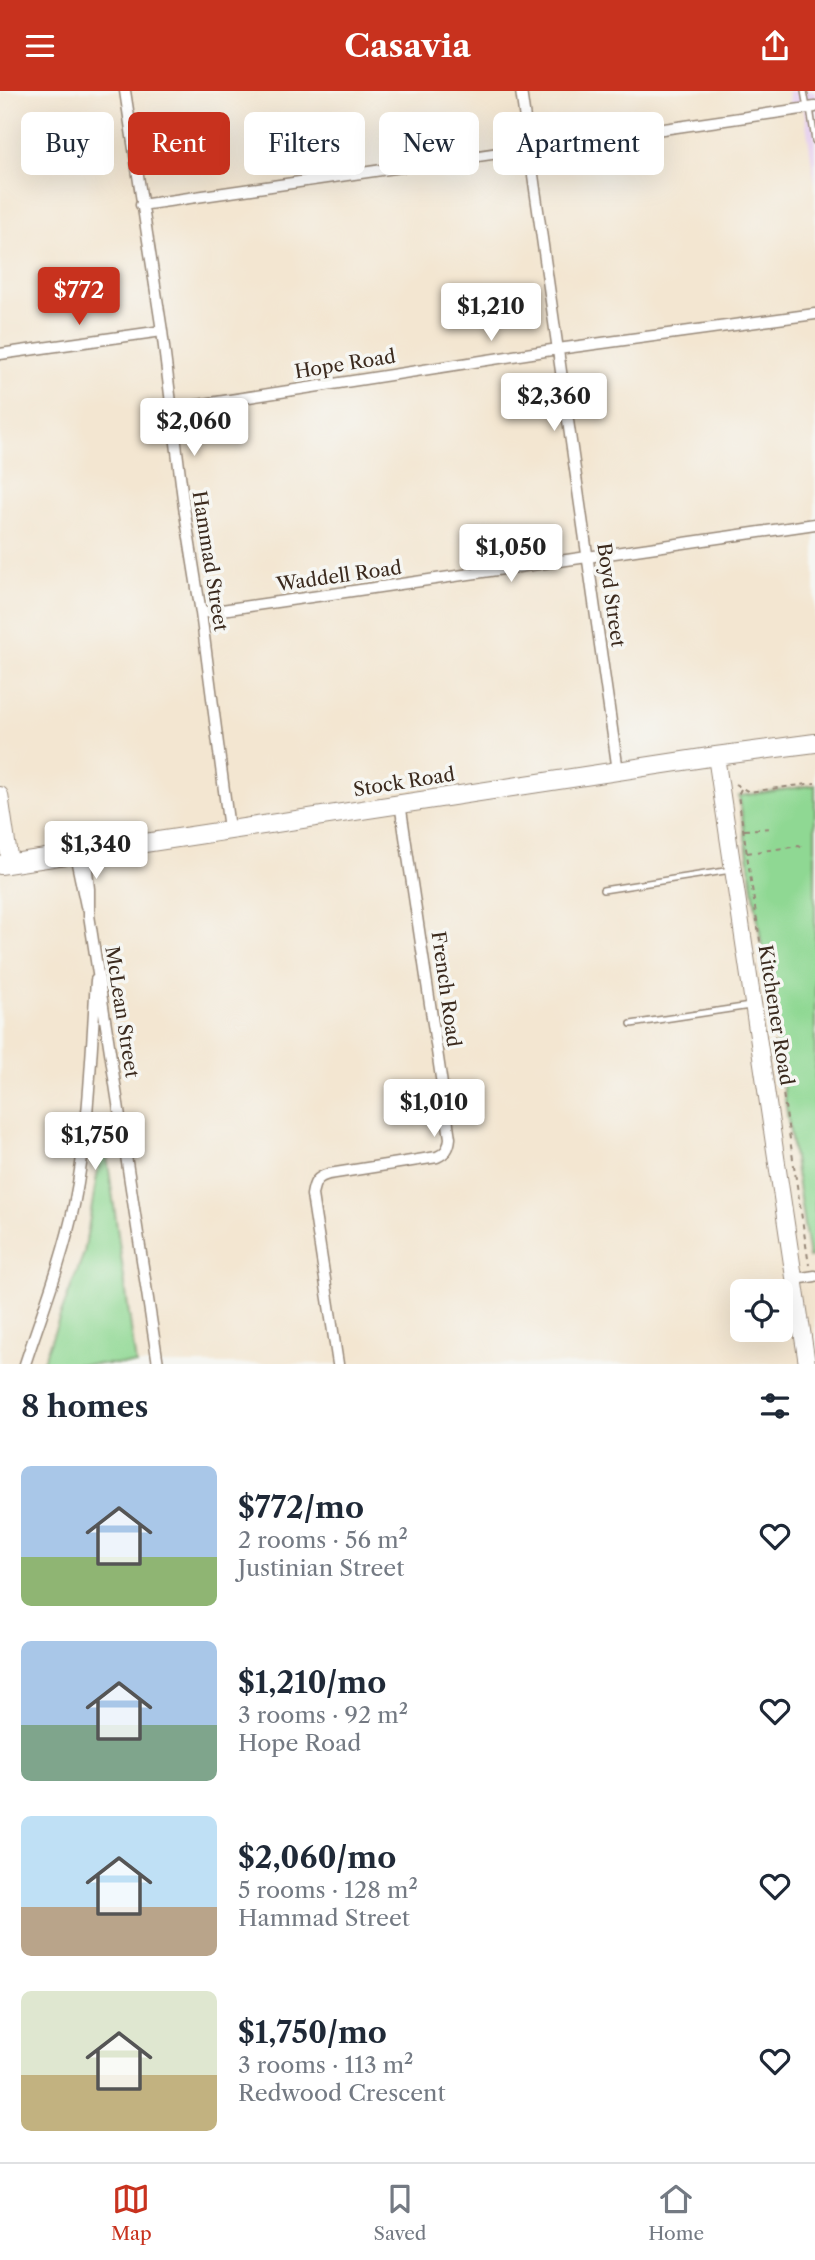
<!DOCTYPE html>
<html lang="en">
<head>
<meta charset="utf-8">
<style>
	body { margin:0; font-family:"Libre Caslon Text",serif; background:#f6f6f7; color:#1f2937; height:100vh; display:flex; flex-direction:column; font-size:26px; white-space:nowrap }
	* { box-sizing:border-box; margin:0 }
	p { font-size:23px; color:#747a83 }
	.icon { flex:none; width:38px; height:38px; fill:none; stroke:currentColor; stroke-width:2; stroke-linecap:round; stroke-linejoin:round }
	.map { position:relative; height:1273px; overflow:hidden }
	.side { display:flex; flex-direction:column; background:#fff; flex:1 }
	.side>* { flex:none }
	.banner { position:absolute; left:21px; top:21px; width:774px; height:63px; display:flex; gap:14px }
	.tools { position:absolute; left:730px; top:1188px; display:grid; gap:14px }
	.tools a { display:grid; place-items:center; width:63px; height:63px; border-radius:10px; background:#fff; box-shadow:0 7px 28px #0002; font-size:35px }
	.price { position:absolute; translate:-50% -60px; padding:0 16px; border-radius:7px; background:#fff; color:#222; font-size:23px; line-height:46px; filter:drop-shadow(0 2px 4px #0008) }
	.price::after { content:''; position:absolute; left:50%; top:42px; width:21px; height:16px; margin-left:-10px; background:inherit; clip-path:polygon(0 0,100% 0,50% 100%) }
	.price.on { background:#c8321e; color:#fff }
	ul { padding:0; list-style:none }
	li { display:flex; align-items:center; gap:21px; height:175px; padding:0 21px }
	li span { display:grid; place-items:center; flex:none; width:196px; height:140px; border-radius:10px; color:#555 }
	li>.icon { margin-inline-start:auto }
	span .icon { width:84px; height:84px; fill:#fffc; stroke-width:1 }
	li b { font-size:30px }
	h2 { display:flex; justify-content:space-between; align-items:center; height:84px; padding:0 21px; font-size:30px }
	.tag { padding:0 24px; border-radius:10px; background:#fff; box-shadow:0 7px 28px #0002; font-size:24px; line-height:63px }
	.tag.on { background:#c8321e; color:#fff }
	header { display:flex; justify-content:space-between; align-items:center; height:91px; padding:0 21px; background:#c8321e; color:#fff; font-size:32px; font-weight:700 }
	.tab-bar { display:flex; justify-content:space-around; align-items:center; height:98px; border-top:2px solid #e0e1e3; background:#fff; font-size:19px; color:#747a83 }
	.tab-bar a { display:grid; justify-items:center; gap:4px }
	.tab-bar .on { color:#c8321e }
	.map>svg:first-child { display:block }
</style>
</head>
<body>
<header><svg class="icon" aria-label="menu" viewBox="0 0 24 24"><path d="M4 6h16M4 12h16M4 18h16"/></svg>Casavia<svg class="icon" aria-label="share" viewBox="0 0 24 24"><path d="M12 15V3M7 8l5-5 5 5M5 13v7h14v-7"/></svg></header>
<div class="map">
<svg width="815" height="1273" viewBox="0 0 815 1273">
	<rect width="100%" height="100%" fill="#f6f6f2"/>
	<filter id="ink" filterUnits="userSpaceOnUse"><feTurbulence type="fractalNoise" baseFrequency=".0143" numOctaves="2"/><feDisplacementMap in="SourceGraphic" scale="14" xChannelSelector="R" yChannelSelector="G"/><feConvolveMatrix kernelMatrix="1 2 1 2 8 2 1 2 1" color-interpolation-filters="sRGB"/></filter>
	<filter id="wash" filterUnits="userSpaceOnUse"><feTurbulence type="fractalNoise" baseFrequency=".00686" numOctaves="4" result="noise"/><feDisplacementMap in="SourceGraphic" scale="28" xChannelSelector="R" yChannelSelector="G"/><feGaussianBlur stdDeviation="1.57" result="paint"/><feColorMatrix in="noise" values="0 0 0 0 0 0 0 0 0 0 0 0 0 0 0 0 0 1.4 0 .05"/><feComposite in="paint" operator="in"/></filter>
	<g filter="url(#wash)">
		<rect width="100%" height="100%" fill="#f3e6d1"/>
		<path fill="#e7d2ef" d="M788 0H815V93L803 12 790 14Z"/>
		<path fill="#8fd893" stroke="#658158" stroke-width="2" d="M815 694V1166L809 1167 739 705Z
			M104 1043 136 1273H42L84 1162Z"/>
	</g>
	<g filter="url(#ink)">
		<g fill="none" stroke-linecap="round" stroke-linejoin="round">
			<defs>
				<path id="lane" d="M804 0 807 17
					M810 17 815 50
					M603 799 731 779
					M631 933 750 915"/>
				<path id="street" d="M125 0 162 240 184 416 201 522 229 738
					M521 0 618 680
					M141 114 815 16
					M0 263 162 240
					M172 318 558 258 815 223
					M201 522 815 433
					M85 761 89 798V824L158 1273
					M75 763 86 815
					M795 1188 815 1185
					M25 1273C42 1221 63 1168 74 1114 89 1040 91 964 96 889
					M338 1273 312 1104C314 1091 317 1086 329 1083L437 1066C446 1062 449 1057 450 1047L400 712"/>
				<path id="secondary" d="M716 665 807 1273
					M0 704 10 772"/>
				<path id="primary" d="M0 774 716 665 815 652"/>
			</defs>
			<use href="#lane" stroke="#978878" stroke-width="8"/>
			<use href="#street" stroke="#978878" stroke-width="13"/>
			<use href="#secondary" stroke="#978878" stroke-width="18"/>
			<use href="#primary" stroke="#978878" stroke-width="20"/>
			<path stroke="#978878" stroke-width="2" stroke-dasharray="5 5" stroke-linecap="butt" d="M735 693 749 701 815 692
				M741 698 738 704 809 1174
				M744 739 771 737
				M747 762 799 755 805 759"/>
			<use href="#lane" stroke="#fff" stroke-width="5"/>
			<use href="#street" stroke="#fff" stroke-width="10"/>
			<use href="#secondary" stroke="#fff" stroke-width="16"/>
			<use href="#primary" stroke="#fff" stroke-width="18"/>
		</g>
	</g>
	<g text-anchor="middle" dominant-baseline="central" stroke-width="7" stroke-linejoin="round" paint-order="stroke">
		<g font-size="19" fill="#3b2a1e" stroke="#f6f6f2">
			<text transform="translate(345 273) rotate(-9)">Hope Road</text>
			<text transform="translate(210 470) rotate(81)">Hammad Street</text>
			<text transform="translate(339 485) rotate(-8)">Waddell Road</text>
			<text transform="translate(611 504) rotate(82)">Boyd Street</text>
			<text transform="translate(404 691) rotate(-9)">Stock Road</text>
			<text transform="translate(446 898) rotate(82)">French Road</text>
			<text transform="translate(122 921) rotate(81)">McLean Street</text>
			<text transform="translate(776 924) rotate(81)">Kitchener Road</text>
		</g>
	</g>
</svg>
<div class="tools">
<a><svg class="icon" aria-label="locate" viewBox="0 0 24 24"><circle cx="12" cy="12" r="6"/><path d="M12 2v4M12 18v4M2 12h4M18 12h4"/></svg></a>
</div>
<b class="price on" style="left:79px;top:236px">$772</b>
<b class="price" style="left:491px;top:252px">$1,210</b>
<b class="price" style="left:554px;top:342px">$2,360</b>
<b class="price" style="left:194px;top:367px">$2,060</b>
<b class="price" style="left:511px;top:493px">$1,050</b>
<b class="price" style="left:96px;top:790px">$1,340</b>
<b class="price" style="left:434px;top:1048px">$1,010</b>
<b class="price" style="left:95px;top:1081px">$1,750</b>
<div class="banner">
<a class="tag">Buy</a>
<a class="tag on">Rent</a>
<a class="tag">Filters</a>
<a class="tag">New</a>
<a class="tag">Apartment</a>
</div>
</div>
<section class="side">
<h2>8 homes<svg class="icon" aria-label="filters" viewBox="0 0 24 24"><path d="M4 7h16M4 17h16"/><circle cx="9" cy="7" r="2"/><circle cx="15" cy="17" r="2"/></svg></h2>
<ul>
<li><span style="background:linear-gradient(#a9c7e8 65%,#8fb573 0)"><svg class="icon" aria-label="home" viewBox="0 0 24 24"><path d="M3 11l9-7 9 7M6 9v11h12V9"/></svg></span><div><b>$772/mo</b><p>2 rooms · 56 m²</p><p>Justinian Street</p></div><svg class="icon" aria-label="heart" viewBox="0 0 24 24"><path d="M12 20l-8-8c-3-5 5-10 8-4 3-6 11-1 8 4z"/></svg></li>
<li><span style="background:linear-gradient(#a9c7e8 60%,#7fa58c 0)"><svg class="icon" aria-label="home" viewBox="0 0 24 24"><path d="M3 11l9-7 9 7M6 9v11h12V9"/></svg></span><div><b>$1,210/mo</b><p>3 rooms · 92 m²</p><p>Hope Road</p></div><svg class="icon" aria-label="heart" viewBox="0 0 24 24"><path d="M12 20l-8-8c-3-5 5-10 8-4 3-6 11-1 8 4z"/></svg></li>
<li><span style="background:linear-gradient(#bfe0f5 65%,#b9a48a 0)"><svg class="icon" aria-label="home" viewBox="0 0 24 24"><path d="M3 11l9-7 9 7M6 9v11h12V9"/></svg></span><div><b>$2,060/mo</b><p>5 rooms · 128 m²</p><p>Hammad Street</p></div><svg class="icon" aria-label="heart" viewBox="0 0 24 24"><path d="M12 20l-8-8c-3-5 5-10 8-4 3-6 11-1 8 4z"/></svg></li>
<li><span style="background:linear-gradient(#dfe7d0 60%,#c2b280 0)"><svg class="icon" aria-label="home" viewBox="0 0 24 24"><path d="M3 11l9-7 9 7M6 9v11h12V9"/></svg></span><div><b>$1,750/mo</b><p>3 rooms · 113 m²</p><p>Redwood Crescent</p></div><svg class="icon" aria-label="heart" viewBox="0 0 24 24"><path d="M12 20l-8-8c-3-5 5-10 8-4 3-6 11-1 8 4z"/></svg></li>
</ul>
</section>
<nav class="tab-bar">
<a class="on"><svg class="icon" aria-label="map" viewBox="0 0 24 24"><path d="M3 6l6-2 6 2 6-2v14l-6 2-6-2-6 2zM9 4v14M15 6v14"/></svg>Map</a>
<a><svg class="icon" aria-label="saved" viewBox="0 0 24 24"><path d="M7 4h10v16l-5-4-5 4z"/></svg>Saved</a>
<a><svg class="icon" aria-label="home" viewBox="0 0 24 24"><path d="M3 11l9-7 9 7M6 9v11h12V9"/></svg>Home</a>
</nav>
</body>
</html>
